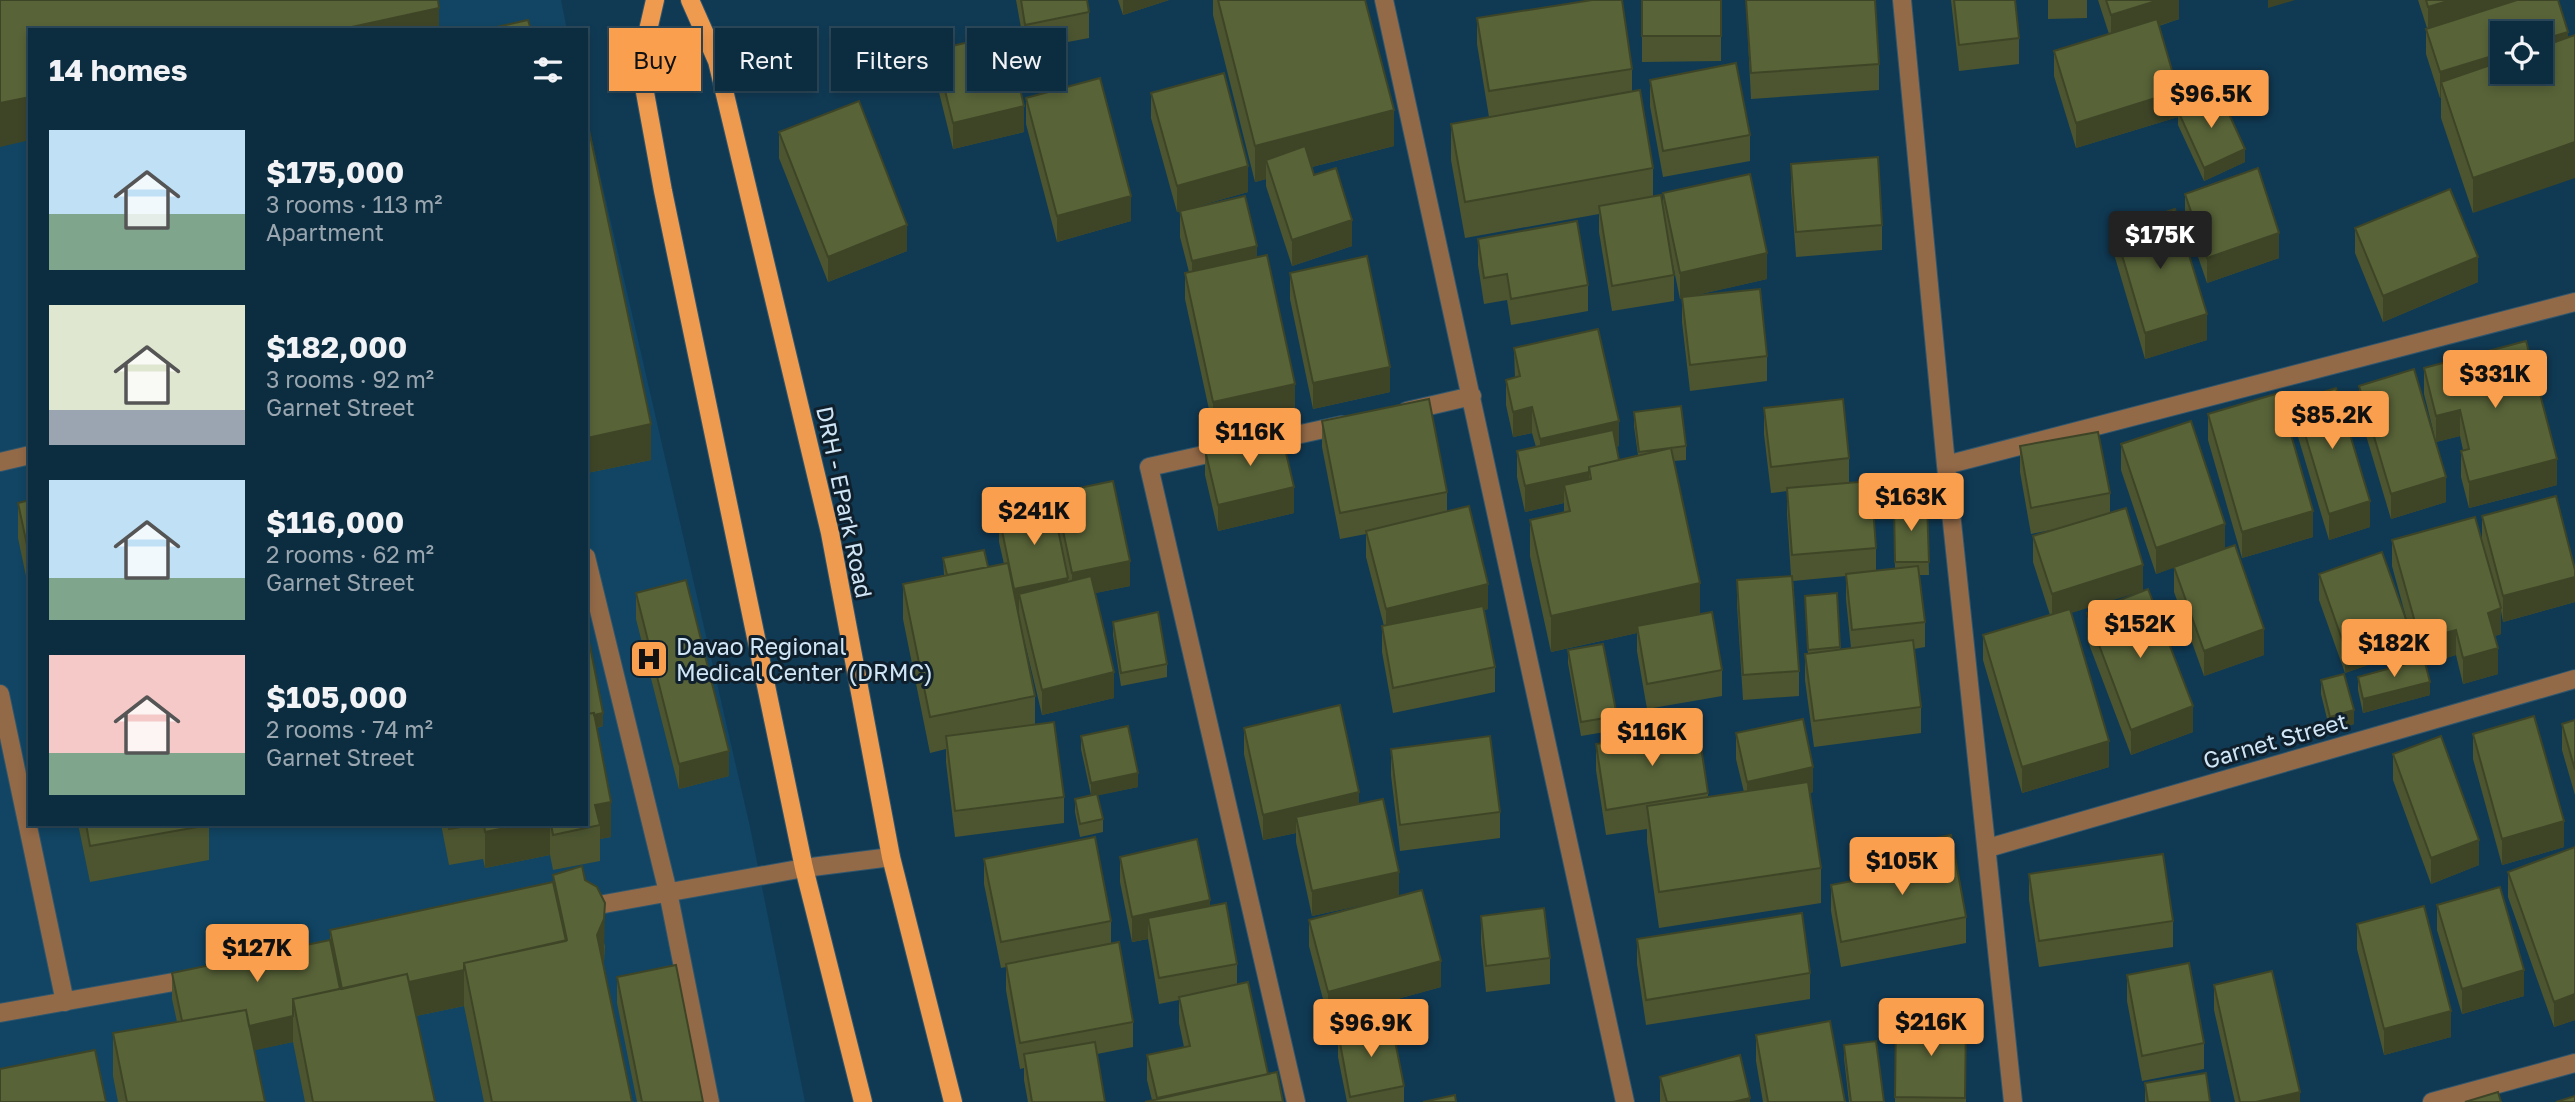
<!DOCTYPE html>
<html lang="en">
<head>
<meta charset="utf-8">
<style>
	body { margin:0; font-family:"Golos Text",sans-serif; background:#1a384a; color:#f1f3f6; height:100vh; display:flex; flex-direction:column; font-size:26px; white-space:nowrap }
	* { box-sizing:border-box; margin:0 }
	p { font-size:23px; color:#9aa7b0 }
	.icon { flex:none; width:38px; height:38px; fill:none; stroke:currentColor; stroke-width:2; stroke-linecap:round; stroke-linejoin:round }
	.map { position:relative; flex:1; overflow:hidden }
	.side { position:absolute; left:28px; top:28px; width:560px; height:798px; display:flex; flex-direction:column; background:#0c2c3f; border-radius:0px; box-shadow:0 4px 10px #0003,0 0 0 2px #2c4859 }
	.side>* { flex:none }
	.hud { position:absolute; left:609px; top:28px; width:665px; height:63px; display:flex; gap:14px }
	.controls { position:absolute; left:2490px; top:21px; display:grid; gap:14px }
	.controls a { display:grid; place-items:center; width:63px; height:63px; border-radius:0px; background:#0c2c3f; box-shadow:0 4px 10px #0003,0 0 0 2px #2c4859; font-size:35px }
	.price { position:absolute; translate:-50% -60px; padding:0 16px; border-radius:7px; background:#f99f4d; color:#111; font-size:23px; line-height:46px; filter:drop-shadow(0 2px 4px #0008) }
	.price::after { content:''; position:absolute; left:50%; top:42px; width:21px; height:16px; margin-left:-10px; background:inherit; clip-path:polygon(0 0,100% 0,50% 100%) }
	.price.active { background:#222; color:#fff }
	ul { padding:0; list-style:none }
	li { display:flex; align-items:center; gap:21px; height:175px; padding:0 21px }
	li span { display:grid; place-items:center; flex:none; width:196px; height:140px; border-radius:0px; color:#555 }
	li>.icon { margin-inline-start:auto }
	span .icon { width:84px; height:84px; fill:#fffc; stroke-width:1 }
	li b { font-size:30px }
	h2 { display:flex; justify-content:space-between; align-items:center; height:84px; padding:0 21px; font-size:30px }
	.pill { padding:0 24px; border-radius:0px; background:#0c2c3f; box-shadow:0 4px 10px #0003,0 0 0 2px #2c4859; font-size:24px; line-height:63px }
	.pill.active { background:#f99f4d; color:#111 }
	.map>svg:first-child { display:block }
</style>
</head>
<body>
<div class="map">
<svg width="2575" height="1102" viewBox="0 0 2575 1102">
	<rect width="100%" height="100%" fill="#103a54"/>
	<path fill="#114563" d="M0 0H561L567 30H30V824H586V114L750 827 805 1102H0Z"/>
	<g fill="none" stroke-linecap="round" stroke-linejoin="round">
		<defs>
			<path id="minor" d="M1384 0 1625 1102
				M1902 0 1946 465 2013 1102
				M1407 411 1472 396
				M1260 443 1342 425
				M1226 450 1149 467 1296 1102
				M0 462 30 455
				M1946 465 2575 302
				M586 557 668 892 710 1102
				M0 694 65 1002
				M1988 848 2575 679
				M582 908 804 868 891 857
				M0 1013 196 978
				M2432 1102 2575 1063"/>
			<path id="major" d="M655 0 640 65 663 191 804 868 863 1102
				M690 0 717 61 830 533 891 857 953 1102"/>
		</defs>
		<use href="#minor" stroke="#2f566e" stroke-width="20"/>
		<use href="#major" stroke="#2f566e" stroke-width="20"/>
		<use href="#minor" stroke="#936a48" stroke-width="18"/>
		<use href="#major" stroke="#ee9a4f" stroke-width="18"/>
	</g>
	<path fill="#4c5530" d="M1016 0H1087L1089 12V38L1025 50Z
		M1118 0H1169L1123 15Z
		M1213 0H1365L1394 146 1312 167 1314 175 1352 246 1292 266 1266 186V179L1255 182 1213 15Z
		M1642 0H1721V61L1642 62Z
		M1746 0H1875L1879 64V90L1751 99Z
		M1951 0H2015L2019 38V64L1959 71Z
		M2048 0H2087V18L2048 19Z
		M2098 0H2179V19L2159 26 2178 117 2076 148 2054 76V51L2109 34Z
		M2418 0H2558L2473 213 2441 118V98H2440L2426 54V29L2427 28Z
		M1477 18 1632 69V92L1653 168V196L1663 205V193L1767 279 1696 295 1767 356V381L1690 391 1682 322V298L1680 299 1672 260 1674 275V301L1612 311 1599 232V214L1465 238 1451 160V124L1527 111 1489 117 1477 44Z
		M935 50 1024 132 953 149 935 76Z
		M1650 80 1750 135V161L1663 177 1650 106Z
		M1151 93 1248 192 1177 212 1151 118Z
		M1026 98 1131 221 1057 242 1026 124Z
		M2178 111 2245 162 2204 181 2178 125Z
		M586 116 651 460 587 473 586 468Z
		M779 132 907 251 828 282 779 158Z
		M1791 164 1882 225V250L1796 257 1791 190Z
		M2185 194 2279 258 2207 283 2185 219Z
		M1180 211 1257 257 1295 410 1213 428 1185 299V273L1189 272 1180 237Z
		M2114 228 2207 340 2145 359 2114 254Z
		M2355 228 2478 282 2383 322 2355 253Z
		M1478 239 1588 285V311L1511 325 1507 300 1484 304 1478 265Z
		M1290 273 1390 392 1313 409 1290 299Z
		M1514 348 1619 446 1616 447 1619 460 1638 455 1634 426V412L1686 446V460L1673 461 1700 614 1722 670V696L1647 709 1637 651V633L1551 652 1530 556V520L1564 513V503L1525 512 1517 477V451L1536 447 1532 433 1513 437 1506 405V380L1515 378Z
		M2424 368 2557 485 2469 508 2461 477V451L2463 450 2460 436 2436 442 2424 394Z
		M2359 386 2446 502 2391 519 2359 412Z
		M2295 401 2370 527 2329 540 2295 427Z
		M1764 408 1849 458V483L1876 548V571L1895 569 1894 504H1927L1929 575H1919L1925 622V647L1914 649 1921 707V733L1814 747 1805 680V654H1808L1805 596 1837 593 1840 649 1851 648 1846 599V576L1793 581 1799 671V696L1743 700 1737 605V580L1791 576 1787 514V491L1771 493 1764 434Z
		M2208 414 2313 537 2242 558 2208 440Z
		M1322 421 1447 492V511L1488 609 1484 610 1495 667V692L1393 713 1382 652V626H1384L1366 557V534L1340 539 1322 447Z
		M2121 444 2225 548 2264 655 2204 676 2174 592V567L2156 574 2121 470Z
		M2020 446 2110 493V513L2071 613 2109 767 2022 793 1983 660V635L2050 615 2033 562V536L2061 528 2031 534 2020 472Z
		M1205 450 1294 513 1218 531 1205 475Z
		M1055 493 1130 586 1095 593 1114 698 1042 715 1020 622 1035 696V724L1064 797V823L955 837 946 762V749L930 753 903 619V584L944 575 943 558 988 567 1004 564 999 542V516L1055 517Z
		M30 500V595L18 538V503Z
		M2482 516 2575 570V602L2503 622 2501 611V634L2495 636 2498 674 2463 684 2456 655 2425 664 2430 695 2363 713 2358 690V677L2418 661 2392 566V540L2491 575 2482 542Z
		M2319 574 2408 651 2345 673 2319 600Z
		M636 593 729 776 679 789 636 619Z
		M2087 613 2193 732 2131 755 2087 639Z
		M1113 622 1167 664V677L1121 686 1113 635Z
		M586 637 603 726 597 728 611 837 600 839V861L553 870 550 855 485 868 483 859 449 865 441 824H586Z
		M1568 650 1617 716V730L1581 736 1568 663Z
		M2321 680 2354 724 2330 731 2321 694Z
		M2575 720V795L2562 750V724Z
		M1244 728 1359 804 1399 896 1441 987 1328 1018 1309 946V920L1371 903 1312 916 1296 842V833L1263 840 1244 754Z
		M1736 733 1813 792 1810 793 1821 868V903L1659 928 1647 842V829L1606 835 1596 770V744L1708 793V797L1744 792 1736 759Z
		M2473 734 2564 847 2502 865 2473 759Z
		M1081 736 1138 787 1098 795 1103 819V832L1080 837 1075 812V799L1091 795 1081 749Z
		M1391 749 1500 812V838L1400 851 1391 775Z
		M2393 754 2479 865 2431 884 2393 780Z
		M78 824H209V860L90 882Z
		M1925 840 1966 917V943L1841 967 1831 911V885L1926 867Z
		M2575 847V1020L2554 1027 2508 897V872Z
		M1120 857 1210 906 1237 964V984L1268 1074 1152 1100 1147 1080V1055L1184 1047 1179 1023V1000L1159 1004 1148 939 1132 942 1120 882Z
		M984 859 1111 921V944L1133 1022V1047L1097 1054 1105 1102H1028L1024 1080V1068L1020 1069 1006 990V967L1001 968 984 884Z
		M2029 874 2173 921V947L2039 967 2029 900Z
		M553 875 585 880 605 946 604 962 603 965 632 1102H484L464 1006 416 1016 435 1102H305L293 1042 254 1050 265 1102H118L113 1076V1033L177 1022 172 999V973L330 940V930L553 882Z
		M2437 905 2524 996 2462 1014 2437 930Z
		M1481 916 1550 958V984L1486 992 1481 942Z
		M2357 924 2451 1037 2384 1055 2357 949Z
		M1637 939 1810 973V999L1646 1025 1637 964Z
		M2127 975 2204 1043V1069L2142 1081 2127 1001Z
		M617 977 703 1102H637L617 1003Z
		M2214 985 2300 1102H2235L2214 1010Z
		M1896 1018H1966V1102H1895Z
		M1338 1032 1404 1086V1102H1347L1338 1057Z
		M1756 1035 1845 1102H1763L1756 1061Z
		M1844 1045 1884 1102H1849L1844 1058Z
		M1660 1077 1750 1102H1660Z
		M2145 1083 2210 1102H2145Z"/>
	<path fill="#3e4527" d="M1123 0H1169L1123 15Z
		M2159 0H2179V19L2111 41V15Z
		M2268 0H2295L2268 8Z
		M2451 0H2531L2428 33V7Z
		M439 8V30H338Z
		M2568 32V58L2541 66V40Z
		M2502 53V72L2441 82V98H2440V72Z
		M2178 91V117L2076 148V123Z
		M30 97V140L0 147V103Z
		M1024 106V132L953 149V123Z
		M1394 110V146L1272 177 1266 160V179L1255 182V146Z
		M2575 142V178L2473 213V178Z
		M2245 149V162L2204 181V168Z
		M1248 166V192L1177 212V186Z
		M1131 196V221L1057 242V216Z
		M1352 220V246L1292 266V240Z
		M907 225V251L828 282V257Z
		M2279 233V258L2207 283V258Z
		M1257 246V271L1192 286V261Z
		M1767 253V279L1680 299V273Z
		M2478 257V282L2383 322V296Z
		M2207 314V340L2145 359V333Z
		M1390 367V392L1313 409V383Z
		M1295 384V410L1213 428V402Z
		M1532 407V433L1513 437V412Z
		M2460 410V436L2436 442V416Z
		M1619 421V446L1540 465V439Z
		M651 424V460L587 473V438Z
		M2557 459V485L2469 508V482Z
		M1589 472V498L1564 485V503L1525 512V486Z
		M2446 477V502L2391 519V494Z
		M1294 487V513L1218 531V505Z
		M2370 501V527L2329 540V514Z
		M2313 511V537L2242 558V532Z
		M2225 524V550L2156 574V548Z
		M1130 561V586L1072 598V573Z
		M2143 565V591L2052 619V594Z
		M2575 577V602L2503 622V596Z
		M1068 578V603L1019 594V613L1014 615V589Z
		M1700 583V618L1637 626V633L1551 652V616Z
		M1488 584V609L1386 635V609Z
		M2501 608V634L2488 638V613Z
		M2408 625V651L2345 673V648Z
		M2264 629V655L2204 676V651Z
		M2456 630V655L2420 666V640Z
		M2498 648V674L2463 684V658Z
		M1114 672V698L1042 715V690Z
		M2430 682V695L2363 713V699Z
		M2193 706V732L2131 755V730Z
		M2354 710V724L2330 731V717Z
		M603 713V726L586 730V716Z
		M2109 741V767L2022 793V767Z
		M729 751V776L679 789V764Z
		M1813 767V792L1747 808V782Z
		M1138 773V787L1091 797V783Z
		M1359 792V818L1296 817V833L1263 840V815Z
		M611 802V837L600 839V825L595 805Z
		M2564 821V847L2502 865V839Z
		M525 824H550V855L485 868V832Z
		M2479 840V865L2431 884V858Z
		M1399 872V897L1312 916V891Z
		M1210 900V925L1148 918V939L1132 942V917Z
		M605 903 604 962 597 978V935Z
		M1441 961V987L1328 1018V992Z
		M464 970V1006L301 1040 343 996Z
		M2524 970V996L2462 1014V989Z
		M2575 994V1020L2554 1027V1002Z
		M2451 1011V1037L2384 1055V1029Z
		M293 1016V1042L186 1065V1039Z
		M2300 1092V1102H2256Z
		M1750 1098V1102H1733Z"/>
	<path fill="#586338" stroke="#3e4527" stroke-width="2" d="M0 0H438L439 8 338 30H30V97L0 103Z
		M1021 0H1087L1089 12 1025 25Z
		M1218 0H1365L1394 110 1255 146Z
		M1592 0H1622L1632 69 1489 91 1477 18Z
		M1642 0H1721V36H1642Z
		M1746 0H1875L1879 64 1751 73Z
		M1954 0H2015L2019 38 1959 45Z
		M2106 0H2159L2111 15Z
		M2426 0H2451L2428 7Z
		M2517 0H2558L2568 32 2541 40V33H2502V53L2440 72 2426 29Z
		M2157 19 2178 91 2076 123 2054 51Z
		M528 20 531 30H483Z
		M1007 33 1024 106 953 123 935 50Z
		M2575 35V142L2473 178 2441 82 2502 61V72H2541V47Z
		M1736 63 1750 135 1663 151 1650 80Z
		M1224 73 1248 166 1177 186 1151 93Z
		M1100 78 1131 196 1057 216 1026 98Z
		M1640 90 1653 168 1465 202 1451 124Z
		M2219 92 2245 149 2204 168 2178 111Z
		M859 101 907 225 828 257 779 132Z
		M586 116 651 424 587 438 586 433Z
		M1305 146 1314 175 1336 168 1352 220 1292 240 1266 160Z
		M1878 157 1882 225 1796 232 1791 164Z
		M2258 168 2279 233 2207 258 2185 194Z
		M1750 174 1767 253 1680 273 1663 193Z
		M2450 189 2478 257 2383 296 2355 228Z
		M1661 195 1674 275 1612 286 1599 206Z
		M1245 196 1257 246 1192 261 1180 211Z
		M2175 209 2207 314 2145 333 2114 228Z
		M1577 221 1588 285 1511 299 1507 274 1484 278 1478 239Z
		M1267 255 1295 384 1213 402 1185 273Z
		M1367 256 1390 367 1313 383 1290 273Z
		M1760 289 1767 356 1690 365 1682 297Z
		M1598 329 1619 421 1540 439 1532 407 1513 412 1506 380 1520 376 1514 348Z
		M2526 341 2557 459 2469 482 2461 451 2469 449 2460 410 2436 416 2424 368Z
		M2414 369 2446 477 2391 494 2359 386Z
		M2336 388 2370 501 2329 514 2295 401Z
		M2279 393 2313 511 2242 532 2208 414Z
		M1429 399 1447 492 1340 513 1322 421Z
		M1843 399 1849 458 1771 467 1764 408Z
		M1681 406 1686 446 1639 452 1634 412Z
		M2191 421 2225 524 2156 548 2121 444Z
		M1613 430 1619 460 1589 467V472L1525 486 1517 451Z
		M1281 432 1294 487 1218 505 1205 450Z
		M2098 432 2110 493 2031 508 2020 446Z
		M1671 448 1700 583 1551 616 1530 520 1570 511 1564 485 1591 479 1589 467Z
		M1113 481 1130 561 1072 573 1055 493Z
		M1871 481 1876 548 1792 555 1787 488Z
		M2556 496 2575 570V577L2503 596 2482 516Z
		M30 500V559L18 503Z
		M1894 504H1927L1929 562H1895Z
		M1053 505 1068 578 1014 589 999 516Z
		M1469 506 1488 584 1386 609 1366 531Z
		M2126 508 2143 565 2052 594 2033 536Z
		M2475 517 2501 608 2488 613 2498 648 2463 658 2456 630 2420 640 2392 540Z
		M2235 545 2264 629 2204 651 2174 567Z
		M984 550 988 567 947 575 943 558Z
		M2382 552 2408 625 2345 648 2319 574Z
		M1008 563 1035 696 930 717 903 584Z
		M1918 566 1925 622 1852 630 1846 574Z
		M1091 576 1114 672 1042 690 1019 594Z
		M1792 576 1799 671 1743 675 1737 580Z
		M686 580 729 751 679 764 636 593Z
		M2148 589 2193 706 2131 730 2087 613Z
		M1837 593 1840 647 1808 650 1805 596Z
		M1483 606 1495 667 1393 688 1382 626Z
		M2070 609 2109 741 2022 767 1983 635Z
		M1158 612 1167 664 1121 673 1113 622Z
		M1712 612 1722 670 1647 684 1637 626Z
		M588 636 603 713 594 715V713L586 714V637Z
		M1913 640 1921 707 1814 721 1805 654Z
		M1603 644 1617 716 1581 722 1568 650Z
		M2424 659 2430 682 2363 699 2358 677Z
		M2344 674 2354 710 2330 717 2321 680Z
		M1340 705 1359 792 1263 815 1244 728Z
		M594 713 611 802 595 805 600 825 553 835 551 824H586V714Z
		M2534 716 2564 821 2502 839 2473 734Z
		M1803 719 1813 767 1747 782 1736 733Z
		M2575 720V770L2562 724Z
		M1054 722 1064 797 955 811 946 736Z
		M1128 726 1138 773 1091 783 1081 736Z
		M1698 727 1708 793 1606 810 1596 744Z
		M1490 736 1500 812 1400 825 1391 749Z
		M2441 736 2479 840 2431 858 2393 754Z
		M1808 782 1821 868 1659 892 1647 806Z
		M1097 794 1103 819 1080 824 1075 799Z
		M1383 799 1399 872 1312 891 1296 817Z
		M86 824H209V825L90 846Z
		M448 824H477L449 829Z
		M484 824H525L485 832Z
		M1951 835 1966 917 1841 942 1831 885 1931 866 1925 840Z
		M1095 837 1111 921 1001 942 984 859Z
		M1197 839 1210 900 1132 917 1120 857Z
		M2575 847V994L2554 1002 2508 872Z
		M2163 854 2173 921 2039 941 2029 874Z
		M582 866 585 880 597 887 605 903 604 919 597 935 632 1102H492L464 963 567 940 553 875Z
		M553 882 566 941 464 963V970L409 982 407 974 342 989 330 930Z
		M2500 887 2524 970 2462 989 2437 905Z
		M1422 890 1441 961 1328 992 1309 920Z
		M1226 903 1237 964 1159 978 1148 918Z
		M2424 906 2451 1011 2384 1029 2357 924Z
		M1544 908 1550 958 1486 966 1481 916Z
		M1802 913 1810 973 1646 1000 1637 939Z
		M330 940 340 989 293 999V1016L249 1026 246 1010 182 1021 172 973Z
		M1119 942 1133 1022 1020 1043 1006 964Z
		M2189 963 2204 1043 2142 1056 2127 975Z
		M676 965 703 1102H642L617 977Z
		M2272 971 2300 1092 2256 1102H2240L2214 985Z
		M407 974 435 1102H313L293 999Z
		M1248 982 1268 1074 1157 1098 1147 1055 1190 1046 1179 997Z
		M246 1010 265 1102H127L113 1033Z
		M1896 1018H1966L1965 1098 1895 1097Z
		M1391 1021 1404 1086 1350 1097 1338 1032Z
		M1830 1021 1845 1102H1768L1756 1035Z
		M1876 1041 1884 1102H1851L1844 1045Z
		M1095 1042 1105 1102H1032L1024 1054Z
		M95 1050 106 1102H0V1069Z
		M1740 1055 1750 1098 1733 1102H1667L1660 1077Z
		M1277 1072 1283 1102H1145Z
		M2206 1073 2210 1102H2148L2145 1083Z
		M2498 1092 2501 1102H2465Z
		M1455 1095 1456 1102H1423Z
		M2575 1096V1102H2556Z"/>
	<defs>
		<symbol id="hospital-square" viewBox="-11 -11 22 22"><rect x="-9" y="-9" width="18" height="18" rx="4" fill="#f99f4d" stroke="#0f202c"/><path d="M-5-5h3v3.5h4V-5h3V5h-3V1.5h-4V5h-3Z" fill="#111"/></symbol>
	</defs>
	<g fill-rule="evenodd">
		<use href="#hospital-square" x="627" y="637" width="44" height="44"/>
	</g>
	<g text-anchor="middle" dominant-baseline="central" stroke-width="6" stroke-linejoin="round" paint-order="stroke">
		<g font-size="23" fill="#d0e6f6" stroke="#0f202c">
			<text transform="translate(845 502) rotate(78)">DRH - EPark Road</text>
			<text transform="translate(2275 740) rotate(-16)">Garnet Street</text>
		</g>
		<g font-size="23" fill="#d0e6f6" stroke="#0f202c" text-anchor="start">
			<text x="676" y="646">Davao Regional<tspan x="676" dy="26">Medical Center (DRMC)</tspan></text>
		</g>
	</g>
</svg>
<div class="controls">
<a><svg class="icon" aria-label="locate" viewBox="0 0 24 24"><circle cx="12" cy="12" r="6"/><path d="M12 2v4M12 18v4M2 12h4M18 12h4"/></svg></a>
</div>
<b class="price" style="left:2211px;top:130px">$96.5K</b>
<b class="price active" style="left:2160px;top:271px">$175K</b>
<b class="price" style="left:2495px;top:410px">$331K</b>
<b class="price" style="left:2332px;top:451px">$85.2K</b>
<b class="price" style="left:1250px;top:468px">$116K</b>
<b class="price" style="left:1911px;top:533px">$163K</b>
<b class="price" style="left:1034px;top:547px">$241K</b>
<b class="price" style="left:2140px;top:660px">$152K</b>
<b class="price" style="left:2394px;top:679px">$182K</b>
<b class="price" style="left:1652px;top:768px">$116K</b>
<b class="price" style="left:1902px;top:897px">$105K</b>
<b class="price" style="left:257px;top:984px">$127K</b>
<b class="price" style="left:1931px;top:1058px">$216K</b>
<b class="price" style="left:1371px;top:1059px">$96.9K</b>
<div class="hud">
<a class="pill active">Buy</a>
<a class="pill">Rent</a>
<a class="pill">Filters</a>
<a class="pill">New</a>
</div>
<section class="side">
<h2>14 homes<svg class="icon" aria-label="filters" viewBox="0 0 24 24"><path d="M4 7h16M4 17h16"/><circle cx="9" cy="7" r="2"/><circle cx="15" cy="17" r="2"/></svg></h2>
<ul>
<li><span style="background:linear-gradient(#bfe0f5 60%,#7fa58c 0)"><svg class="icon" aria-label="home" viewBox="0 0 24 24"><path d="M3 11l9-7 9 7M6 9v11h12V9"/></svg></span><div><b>$175,000</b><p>3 rooms · 113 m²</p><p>Apartment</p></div></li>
<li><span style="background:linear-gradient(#dfe7d0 75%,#9aa5b1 0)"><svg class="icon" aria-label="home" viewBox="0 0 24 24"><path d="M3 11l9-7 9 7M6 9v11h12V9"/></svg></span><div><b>$182,000</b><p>3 rooms · 92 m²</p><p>Garnet Street</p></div></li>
<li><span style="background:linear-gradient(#bfe0f5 70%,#7fa58c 0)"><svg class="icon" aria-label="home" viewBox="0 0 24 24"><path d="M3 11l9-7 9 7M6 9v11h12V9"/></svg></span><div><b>$116,000</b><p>2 rooms · 62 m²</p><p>Garnet Street</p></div></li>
<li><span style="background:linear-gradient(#f6c9c9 70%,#7fa58c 0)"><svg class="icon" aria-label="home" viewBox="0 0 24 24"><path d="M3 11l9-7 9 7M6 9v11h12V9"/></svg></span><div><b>$105,000</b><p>2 rooms · 74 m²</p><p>Garnet Street</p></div></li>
</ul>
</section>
</div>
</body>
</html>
